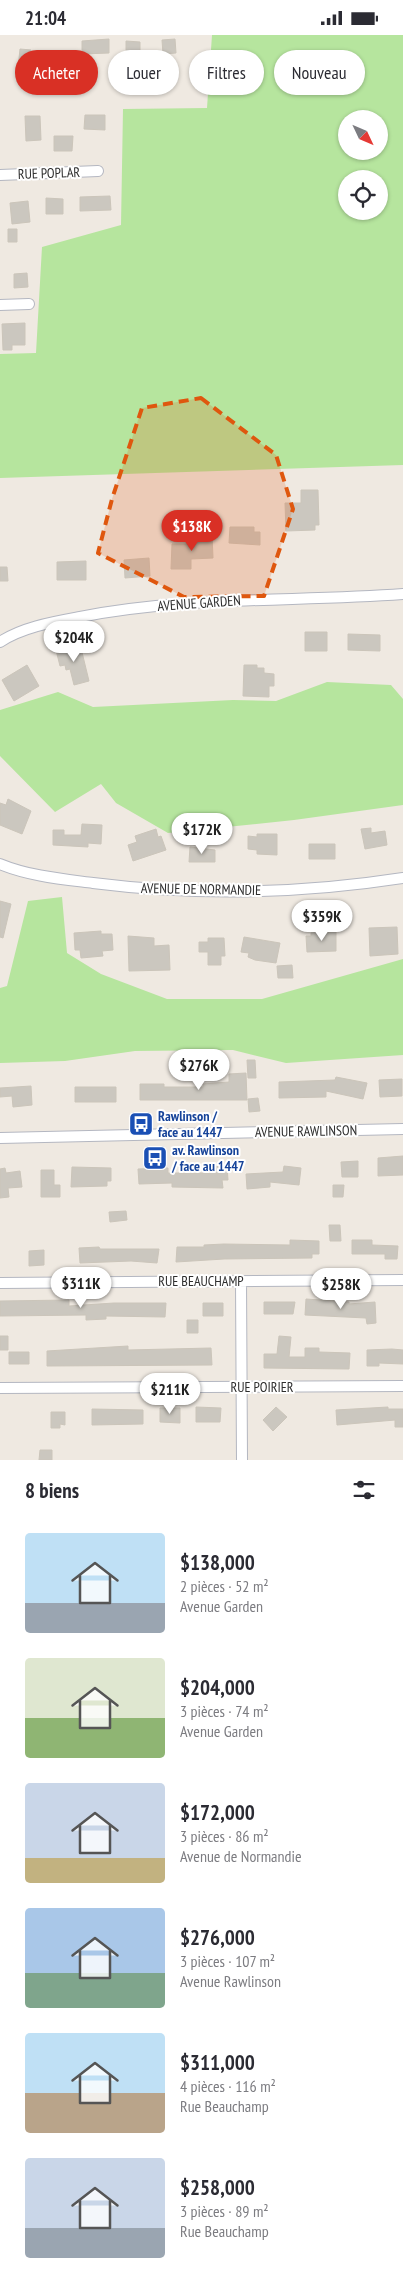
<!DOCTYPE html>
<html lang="fr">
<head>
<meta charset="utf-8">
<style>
	body { margin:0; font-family:"PT Sans Narrow",sans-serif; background:#f7f7f7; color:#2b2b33; height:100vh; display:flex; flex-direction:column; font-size:19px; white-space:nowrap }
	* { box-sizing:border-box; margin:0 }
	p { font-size:16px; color:#7c7c81 }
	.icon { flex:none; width:28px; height:28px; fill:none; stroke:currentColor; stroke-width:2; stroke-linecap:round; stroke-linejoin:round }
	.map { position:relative; height:1425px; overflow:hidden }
	.sheet { display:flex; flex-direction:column; background:#fff; flex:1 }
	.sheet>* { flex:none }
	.guide { position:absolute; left:15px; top:15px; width:374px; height:45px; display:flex; gap:10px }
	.needle { width:32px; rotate:134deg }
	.buttons { position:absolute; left:338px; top:75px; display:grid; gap:10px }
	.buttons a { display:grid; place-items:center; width:50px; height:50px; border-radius:50%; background:#fff; box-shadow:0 1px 4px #0004; font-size:25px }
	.price { position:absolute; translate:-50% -42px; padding:0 11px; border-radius:18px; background:#fff; color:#222; font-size:16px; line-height:32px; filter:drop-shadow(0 1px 2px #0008) }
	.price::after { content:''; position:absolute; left:50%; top:30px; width:15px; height:11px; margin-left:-8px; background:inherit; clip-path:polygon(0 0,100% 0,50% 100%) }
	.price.on { background:#d93025; color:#fff }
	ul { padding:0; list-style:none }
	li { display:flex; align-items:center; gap:15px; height:125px; padding:0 25px }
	li span { display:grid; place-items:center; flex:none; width:140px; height:100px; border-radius:5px; color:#555 }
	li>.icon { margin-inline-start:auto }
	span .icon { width:60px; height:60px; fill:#fffc; stroke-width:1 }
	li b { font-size:21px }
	h2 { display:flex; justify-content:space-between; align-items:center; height:60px; padding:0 25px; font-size:21px }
	.pill { padding:0 18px; border-radius:22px; background:#fff; box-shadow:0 1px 4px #0004; font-size:18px; line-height:45px }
	.pill.on { background:#d93025; color:#fff }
	.status { display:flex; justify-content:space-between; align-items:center; height:35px; padding:0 25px; background:#fff; direction:ltr }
	.status svg { height:14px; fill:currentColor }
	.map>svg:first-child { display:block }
</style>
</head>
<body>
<div class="status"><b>21:04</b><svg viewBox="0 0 49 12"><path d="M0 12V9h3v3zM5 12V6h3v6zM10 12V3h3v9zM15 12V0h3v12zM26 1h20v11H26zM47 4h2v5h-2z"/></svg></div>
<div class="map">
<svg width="403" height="1425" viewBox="0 0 403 1425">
	<rect width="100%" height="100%" fill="#efe9e1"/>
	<path fill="#b6e59e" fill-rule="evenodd" d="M212 0H403V430L0 443V319L36 318 42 212 121 190 123 74 207 73ZM346 84H379V116H346ZM346 144H379V176H346Z
		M327 647 391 650 403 664V770L294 785 168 798 116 768 101 749 55 777 0 721V675L58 657 93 672 233 665 276 666Z
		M62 862 67 918 101 939 167 964H262L403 924V1020L286 1028 233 1015 135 1016 65 1026 0 1028V953L7 951 28 866Z"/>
	<path fill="#cbc7bf" stroke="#cbc5ba" d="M109 4V18L82 19V6Z
		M175 4 176 18 163 19 162 5Z
		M126 6 140 7V24H126Z
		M20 14 31 15 29 34 18 33Z
		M51 24 71 26 69 44 49 43Z
		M85 80H105V95L84 94Z
		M25 81H40L41 105 26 106Z
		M54 101H73L72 116H54Z
		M110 161 111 175 80 176V162Z
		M46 163 63 164V179H46Z
		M28 166 30 187 12 189 10 168Z
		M8 194H17V207H8Z
		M27 238 28 252 14 253V239Z
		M25 288V310H12V315H3L2 289Z
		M301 455H318L319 490H315V495L286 496 285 468H301Z
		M230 492H254V497H260V510L229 508Z
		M197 500H212L213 523 191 524V534H171L172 509H197Z
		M149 523 150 541 125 543 124 525Z
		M86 526V545H57V527Z
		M0 532H7L8 546H0Z
		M305 597H327V616H305Z
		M348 599 380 600V616L348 615Z
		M80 609 89 646 74 650 70 634 66 635 65 630 60 631 56 615Z
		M27 630 39 651 14 666 2 645Z
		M244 630H257V633H264V638L274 639V651H269V662L243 661Z
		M8 764 31 776 22 799 0 790V768L6 770Z
		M82 789 102 790 101 809 88 808V812L53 810V795H64V800H81Z
		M371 793V798L385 796 387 810 365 814 361 794Z
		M156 794 158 802 161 801 166 815 133 826 128 810 137 807 135 801Z
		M257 799H277V820L257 819V815L248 814V801L257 802Z
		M309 809H335V824H309Z
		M190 812 215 815V827H189Z
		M0 866 11 869 3 903 0 902Z
		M397 892 398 919 370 921 369 893Z
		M101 896V899H112L113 915 102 916 103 921 81 923 80 915H75L74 898Z
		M336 897V916L307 917 306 901H311V898Z
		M128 901 154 903V911L169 910 170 935 129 936Z
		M244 902 280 908 276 928 255 925 248 922 249 918 241 917Z
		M208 903H224L225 921H221V930H208V917H199V907H208Z
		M292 930 293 943H278L277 931Z
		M247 1025H255L256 1043H248Z
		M246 1038 247 1065H140V1049H164V1052H203V1049L229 1047V1039Z
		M336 1042 367 1048 363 1064 326 1056V1062L279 1063V1047L335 1045Z
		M402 1044V1061L380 1062 379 1045Z
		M31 1051 32 1070 13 1072 12 1061 0 1062V1053Z
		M75 1052H116V1067H75Z
		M258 1063 260 1076 249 1077 248 1064Z
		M403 1121V1140L378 1141V1123Z
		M358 1126V1142H342L341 1127Z
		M227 1131 228 1145H222L223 1153 172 1152V1148L139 1149 138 1134 168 1133V1138H210V1132Z
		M284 1131 301 1133 299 1150 270 1147V1152L247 1154 246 1139 283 1137Z
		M72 1132 111 1133V1146H107V1151L71 1152Z
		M5 1133 6 1138 20 1136 22 1152 8 1153 9 1162 0 1163V1134Z
		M41 1135H54V1150H60V1162H41Z
		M333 1150H344L343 1162H333Z
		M126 1176 127 1185 110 1187 109 1177Z
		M329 1190H340L341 1206H330Z
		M290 1205 319 1206V1219H312V1223L224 1224 176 1227 177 1212H204V1210L224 1209 290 1210Z
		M352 1205H372V1210L398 1211 397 1224H385V1219H352Z
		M99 1212 100 1214H159L157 1228 131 1226 80 1228 79 1213Z
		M44 1215V1230L29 1231V1216Z
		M306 1264 349 1267V1269L375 1267 376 1288 367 1289 366 1283 305 1280Z
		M69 1265V1271L114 1268H166L165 1282 106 1281V1284L86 1285V1280L0 1281V1266Z
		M264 1267H295L293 1279H264Z
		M203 1268H223V1281H203Z
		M187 1285H198V1298H187Z
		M0 1301H8V1315H0Z
		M279 1301 291 1302 289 1322H305V1313H319V1317L350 1318 349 1334 264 1333V1319H277Z
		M128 1311V1315L211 1313 212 1330 47 1331V1316Z
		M392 1314 403 1315V1329L379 1328V1331H367V1315Z
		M9 1317H29V1329H9Z
		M196 1372 221 1373 220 1387H196Z
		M276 1372 287 1382 273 1396 263 1385Z
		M388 1372V1374H403V1392H395V1385L337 1390 336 1375Z
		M160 1373H180V1388L160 1387Z
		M92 1374 143 1375V1389L92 1390Z
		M51 1377H65V1390L60 1389V1393H51Z
		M40 1415H52V1425H39Z"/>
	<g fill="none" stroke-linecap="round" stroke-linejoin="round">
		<defs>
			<path id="minor" d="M0 140 98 136
				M0 270 29 269
				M0 607C23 592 53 587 80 582 186 561 295 567 403 559
				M0 829C29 841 62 844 93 848 196 861 300 859 403 843
				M0 1103 403 1094
				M241 1246 242 1425
				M0 1248 403 1245
				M0 1353 403 1351"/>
		</defs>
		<use href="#minor" stroke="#b4b7c1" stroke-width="12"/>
		<use href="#minor" stroke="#fff" stroke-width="10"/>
	</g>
	<path fill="#df570e" fill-opacity="0.2" stroke="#df570e" stroke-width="4" stroke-dasharray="10 6" stroke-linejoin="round" d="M201 363 276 420 293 474 264 561 184 562 98 518 112 464 142 373Z"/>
	<defs>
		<symbol id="bus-square" viewBox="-11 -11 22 22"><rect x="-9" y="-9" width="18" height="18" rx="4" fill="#1a4fb4" stroke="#fff"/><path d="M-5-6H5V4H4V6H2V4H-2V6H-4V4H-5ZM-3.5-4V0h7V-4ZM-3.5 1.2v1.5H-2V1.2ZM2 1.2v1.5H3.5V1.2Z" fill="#fff"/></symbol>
	</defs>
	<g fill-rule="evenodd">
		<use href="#bus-square" x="127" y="1075" width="28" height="28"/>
		<use href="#bus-square" x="141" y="1109" width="28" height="28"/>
	</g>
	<g text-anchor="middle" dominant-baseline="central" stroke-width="4" stroke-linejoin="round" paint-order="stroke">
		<g font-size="14" fill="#2e2e2e" stroke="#fff">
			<text transform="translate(49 138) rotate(-2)">RUE POPLAR</text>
			<text transform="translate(199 568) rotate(-4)">AVENUE GARDEN</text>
			<text transform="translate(201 854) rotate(1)">AVENUE DE NORMANDIE</text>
			<text transform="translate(306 1096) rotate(-1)">AVENUE RAWLINSON</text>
			<text x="201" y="1246">RUE BEAUCHAMP</text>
			<text x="262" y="1352">RUE POIRIER</text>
		</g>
		<g font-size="14" font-weight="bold" fill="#164399" stroke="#fff" text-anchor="start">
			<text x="158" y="1081">Rawlinson /<tspan x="158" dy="16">face au 1447</tspan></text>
			<text x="172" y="1115">av. Rawlinson<tspan x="172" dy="16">/ face au 1447</tspan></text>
		</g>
	</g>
</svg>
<div class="buttons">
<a><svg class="needle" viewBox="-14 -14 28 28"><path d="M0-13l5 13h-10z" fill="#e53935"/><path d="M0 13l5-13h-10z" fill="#7c7c81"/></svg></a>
<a><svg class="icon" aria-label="locate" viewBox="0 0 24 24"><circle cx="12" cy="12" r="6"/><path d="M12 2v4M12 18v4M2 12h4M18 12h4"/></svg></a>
</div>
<b class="price on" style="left:192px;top:517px">$138K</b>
<b class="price" style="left:74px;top:628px">$204K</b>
<b class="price" style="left:202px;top:820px">$172K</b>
<b class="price" style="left:322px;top:907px">$359K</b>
<b class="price" style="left:199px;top:1056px">$276K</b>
<b class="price" style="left:81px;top:1274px">$311K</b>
<b class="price" style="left:341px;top:1275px">$258K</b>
<b class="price" style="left:170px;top:1380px">$211K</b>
<div class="guide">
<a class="pill on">Acheter</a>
<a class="pill">Louer</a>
<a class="pill">Filtres</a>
<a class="pill">Nouveau</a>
</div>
</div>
<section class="sheet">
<h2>8 biens<svg class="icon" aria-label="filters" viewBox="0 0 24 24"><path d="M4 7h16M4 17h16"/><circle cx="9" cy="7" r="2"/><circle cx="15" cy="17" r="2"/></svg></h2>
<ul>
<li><span style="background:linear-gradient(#bfe0f5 70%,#9aa5b1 0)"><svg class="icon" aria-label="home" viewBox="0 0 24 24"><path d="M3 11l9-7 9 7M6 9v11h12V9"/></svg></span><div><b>$138,000</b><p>2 pièces · 52 m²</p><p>Avenue Garden</p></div></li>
<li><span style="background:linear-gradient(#dfe7d0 60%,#8fb573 0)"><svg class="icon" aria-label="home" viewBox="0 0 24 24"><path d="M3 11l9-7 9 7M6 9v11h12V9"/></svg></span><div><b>$204,000</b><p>3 pièces · 74 m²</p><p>Avenue Garden</p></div></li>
<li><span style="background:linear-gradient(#c9d6e8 75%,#c2b280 0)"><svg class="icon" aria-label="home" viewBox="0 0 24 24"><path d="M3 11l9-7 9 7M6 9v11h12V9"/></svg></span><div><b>$172,000</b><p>3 pièces · 86 m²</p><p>Avenue de Normandie</p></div></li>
<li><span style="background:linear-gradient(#a9c7e8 65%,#7fa58c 0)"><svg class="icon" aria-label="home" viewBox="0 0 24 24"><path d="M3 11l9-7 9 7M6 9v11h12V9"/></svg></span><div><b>$276,000</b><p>3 pièces · 107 m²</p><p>Avenue Rawlinson</p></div></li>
<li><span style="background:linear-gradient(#bfe0f5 60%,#b9a48a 0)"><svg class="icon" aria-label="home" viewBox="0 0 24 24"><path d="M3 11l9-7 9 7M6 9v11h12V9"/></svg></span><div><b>$311,000</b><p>4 pièces · 116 m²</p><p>Rue Beauchamp</p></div></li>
<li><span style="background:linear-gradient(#c9d6e8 70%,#9aa5b1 0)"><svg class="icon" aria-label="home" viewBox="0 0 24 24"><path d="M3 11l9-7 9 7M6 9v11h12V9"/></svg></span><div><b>$258,000</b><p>3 pièces · 89 m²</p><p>Rue Beauchamp</p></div></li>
</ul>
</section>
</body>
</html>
